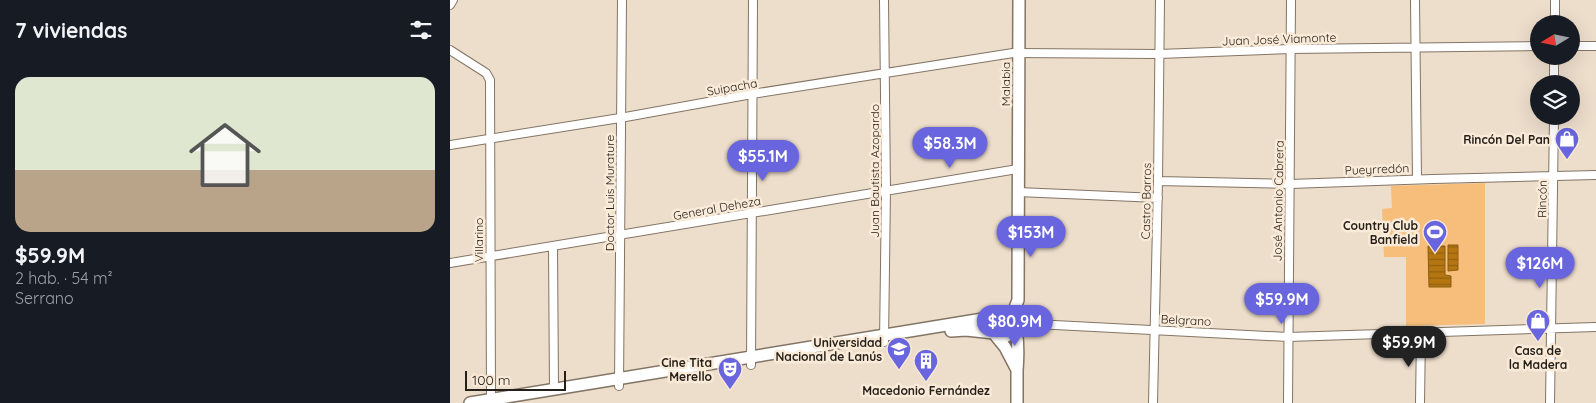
<!DOCTYPE html>
<html lang="es">
<head>
<meta charset="utf-8">
<style>
	body { margin:0; font-family:Quicksand,sans-serif; background:#242831; color:#f1f3f6; height:100vh; display:flex; flex-direction:column; font-size:19px; white-space:nowrap }
	* { box-sizing:border-box; margin:0 }
	p { font-size:16px; color:#9ea1a6 }
	.icon { flex:none; width:28px; height:28px; fill:none; stroke:currentColor; stroke-width:2; stroke-linecap:round; stroke-linejoin:round }
	.map { position:relative; flex:1; overflow:hidden }
	.side { display:flex; flex-direction:column; background:#171b24; width:450px }
	.side>* { flex:none }
	.needle { width:32px; rotate:260deg }
	.buttons { position:absolute; left:1080px; top:15px; display:grid; gap:10px }
	.buttons a { display:grid; place-items:center; width:50px; height:50px; border-radius:50%; background:#171b24; box-shadow:0 5px 20px #0002; font-size:25px }
	.scale { position:absolute; left:15px; bottom:12px; width:101px; box-sizing:border-box; padding-left:5px; border:2px solid #26201a; border-top:0; font-size:14px; line-height:18px; white-space:nowrap; color:#26201a; -webkit-text-stroke:4px #faead8; paint-order:stroke }
	.price { position:absolute; translate:-50% -42px; padding:0 11px; border-radius:18px; background:#6965de; color:#fff; font-size:16px; line-height:32px; filter:drop-shadow(0 1px 2px #0008) }
	.price::after { content:''; position:absolute; left:50%; top:30px; width:15px; height:11px; margin-left:-8px; background:inherit; clip-path:polygon(0 0,100% 0,50% 100%) }
	.price.on { background:#222; color:#fff }
	ul { padding:0; list-style:none }
	li { display:grid; align-content:center; gap:10px; height:265px; padding:0 15px }
	li span { display:grid; place-items:center; height:155px; border-radius:15px; color:#555 }
	li>.icon { margin-inline-start:auto }
	span .icon { width:90px; height:90px; fill:#fffc; stroke-width:1 }
	li b { font-size:21px }
	h2 { display:flex; justify-content:space-between; align-items:center; height:60px; padding:0 15px; font-size:21px }
	main { display:flex; flex:1; min-height:0 }
	.map>svg:first-child { display:block }
</style>
</head>
<body>
<main>
<section class="side">
<h2>7 viviendas<svg class="icon" aria-label="filters" viewBox="0 0 24 24"><path d="M4 7h16M4 17h16"/><circle cx="9" cy="7" r="2"/><circle cx="15" cy="17" r="2"/></svg></h2>
<ul>
<li><span style="background:linear-gradient(#dfe7d0 60%,#b9a48a 0)"><svg class="icon" aria-label="home" viewBox="0 0 24 24"><path d="M3 11l9-7 9 7M6 9v11h12V9"/></svg></span><div><b>$59.9M</b><p>2 hab. · 54 m²</p><p>Serrano</p></div></li>
</ul>
</section>
<div class="map">
<svg width="1146" height="403" viewBox="0 0 1146 403">
	<defs>
		<pattern id="water-rules" width="6" height="5" patternUnits="userSpaceOnUse" patternTransform="scale(1.25)"><rect width="6" height="5" fill="#b57611"/><path d="M0 2.5h6" fill="none" stroke="#93600f"/></pattern>
	</defs>
	<rect width="100%" height="100%" fill="#edddcb"/>
	<path fill="#f6be7a" d="M1035 183V324L956 326V257H934L932 209 942 208 941 186Z"/>
	<path fill="url(#water-rules)" stroke="#8a5c14" d="M998 245H1008V270L998 271Z
		M978 246H995V275L1001 276V287H979Z"/>
	<g fill="none" stroke-linecap="round" stroke-linejoin="round">
		<defs>
			<path id="street" d="M965 0 967 179
				M0 5 3 0
				M1105 24V0
				M1121 46H1146
				M0 50 36 73 40 80 41 403
				M1104 84V56
				M0 145 170 118 302 94 563 53 709 54 840 49 1089 46
				M708 181 840 184 983 179 1146 175
				M568 192 708 198
				M103 247 104 389
				M0 263 568 169
				M564 323 838 337 1146 327
				M434 342 436 190 434 0
				M301 365 303 0
				M169 386 172 0
				M703 403 708 181 710 0
				M838 403 841 0
				M970 403 971 333
				M1100 403 1104 116"/>
			<path id="secondary" d="M561 318 568 300 569 0
				M541 328 546 336 555 337 562 333 564 325
				M501 331 516 330 544 333
				M546 336 555 347 567 370
				M20 403 545 317C572 300 568 358 567 371 567 381 567 392 567 403"/>
		</defs>
		<use href="#street" stroke="#837565" stroke-width="10"/>
		<use href="#secondary" stroke="#837565" stroke-width="14"/>
		<use href="#street" stroke="#fff" stroke-width="8"/>
		<use href="#secondary" stroke="#fff" stroke-width="11"/>
	</g>
	<defs>
		<symbol id="shop-pin" viewBox="-11 -11 22 30"><path d="M0 17L-7.5 6A9.5 9.5 0 1 1 7.5 6Z" fill="#6965de" stroke="#faead8"/><path d="M-5-2.5h2.3a2.7 3.5 0 0 1 5.4 0H5L5.5 6h-11ZM-1.5-2.5h3a1.5 2.3 0 0 0-3 0Z" fill="#fff"/></symbol>
		<symbol id="stadium-pin" viewBox="-11 -11 22 30"><path d="M0 17L-7.5 6A9.5 9.5 0 1 1 7.5 6Z" fill="#6965de" stroke="#faead8"/><path d="M0-5a6.5 5 0 1 0 0 10a6.5 5 0 1 0 0-10ZM-3.5-1.8h7v3.6h-7Z" fill="#fff"/></symbol>
		<symbol id="university-pin" viewBox="-11 -11 22 30"><path d="M0 17L-7.5 6A9.5 9.5 0 1 1 7.5 6Z" fill="#6965de" stroke="#faead8"/><path d="M0-5L7-2L0 1L-7-2ZM-4 1L0 2.5L4 1V4Q0 6-4 4Z" fill="#fff"/></symbol>
		<symbol id="building-pin" viewBox="-11 -11 22 30"><path d="M0 17L-7.5 6A9.5 9.5 0 1 1 7.5 6Z" fill="#6965de" stroke="#faead8"/><path d="M-4-6H4V6H1V3H-1V6H-4ZM-2.5-4.3h1.7v1.8h-1.7ZM.8-4.3h1.7v1.8H.8ZM-2.5-1h1.7V.8h-1.7ZM.8-1h1.7V.8H.8Z" fill="#fff"/></symbol>
		<symbol id="theatre-pin" viewBox="-11 -11 22 30"><path d="M0 17L-7.5 6A9.5 9.5 0 1 1 7.5 6Z" fill="#6965de" stroke="#faead8"/><path d="M-5-5.5Q0-4 5-5.5V0Q5 5 0 6Q-5 5-5 0ZM-3.3-2.5H-1v1.5H-3.3ZM1-2.5H3.3v1.5H1ZM-2.8 1Q0 5.5 2.8 1Z" fill="#fff"/></symbol>
	</defs>
	<g fill-rule="evenodd">
		<use href="#shop-pin" x="1103" y="125" width="28" height="38"/>
		<use href="#stadium-pin" x="971" y="218" width="28" height="38"/>
		<use href="#shop-pin" x="1074" y="307" width="28" height="38"/>
		<use href="#university-pin" x="435" y="335" width="28" height="38"/>
		<use href="#building-pin" x="462" y="347" width="28" height="38"/>
		<use href="#theatre-pin" x="266" y="355" width="28" height="38"/>
	</g>
	<g text-anchor="middle" dominant-baseline="central" stroke-width="5" stroke-linejoin="round" paint-order="stroke">
		<g font-size="12" fill="#26201a" stroke="#faead8">
			<text transform="translate(829 39) rotate(-2)">Juan José Viamonte</text>
			<text transform="translate(555 84) rotate(-90)">Malabia</text>
			<text transform="translate(282 87) rotate(-10)">Suipacha</text>
			<text transform="translate(927 169) rotate(-2)">Pueyrredón</text>
			<text transform="translate(424 171) rotate(-90)">Juan Bautista Azopardo</text>
			<text transform="translate(159 193) rotate(-90)">Doctor Luis Murature</text>
			<text transform="translate(1092 199) rotate(-89)">Rincón</text>
			<text transform="translate(696 201) rotate(-89)">Castro Barros</text>
			<text transform="translate(828 201) rotate(-89)">José Antonio Cabrera</text>
			<text transform="translate(267 208) rotate(-10)">General Deheza</text>
			<text transform="translate(28 240) rotate(-90)">Villarino</text>
			<text transform="translate(736 320) rotate(3)">Belgrano</text>
		</g>
		<g font-size="12" font-weight="bold" fill="#26201a" stroke="#faead8" text-anchor="end">
			<text x="1100" y="139">Rincón Del Pan</text>
			<text x="968" y="225">Country Club<tspan x="968" dy="14">Banfield</tspan></text>
			<text x="432" y="342">Universidad<tspan x="432" dy="14">Nacional de Lanús</tspan></text>
			<text x="1088" y="350" text-anchor="middle">Casa de<tspan x="1088" dy="14">la Madera</tspan></text>
			<text x="262" y="362">Cine Tita<tspan x="262" dy="14">Merello</tspan></text>
			<text x="476" y="390" text-anchor="middle">Macedonio Fernández</text>
		</g>
	</g>
</svg>
<div class="buttons">
<a><svg class="needle" viewBox="-14 -14 28 28"><path d="M0-13l5 13h-10z" fill="#e53935"/><path d="M0 13l5-13h-10z" fill="#9ea1a6"/></svg></a>
<a><svg class="icon" aria-label="layers" viewBox="0 0 24 24"><path d="M12 4l9 5-9 5-9-5zM3 14l9 5 9-5"/></svg></a>
</div>
<div class="scale">100 m</div>
<b class="price" style="left:500px;top:169px">$58.3M</b>
<b class="price" style="left:313px;top:182px">$55.1M</b>
<b class="price" style="left:581px;top:258px">$153M</b>
<b class="price" style="left:1090px;top:289px">$126M</b>
<b class="price" style="left:832px;top:325px">$59.9M</b>
<b class="price" style="left:565px;top:347px">$80.9M</b>
<b class="price on" style="left:959px;top:368px">$59.9M</b>
</div>
</main>
</body>
</html>
